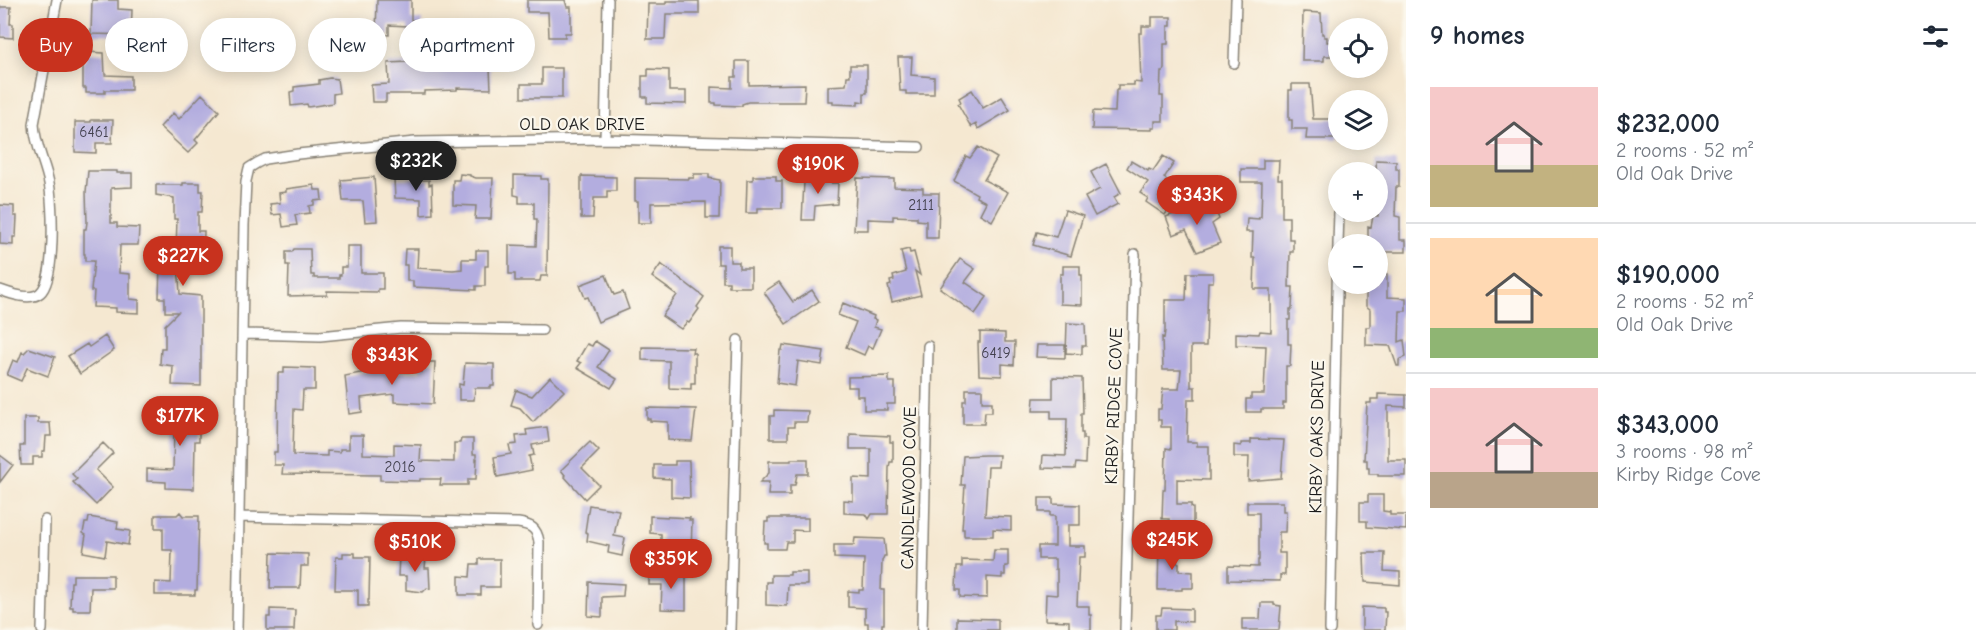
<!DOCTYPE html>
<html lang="en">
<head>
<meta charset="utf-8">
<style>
	body { margin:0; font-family:"Comic Neue",sans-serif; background:#f6f6f7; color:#1f2937; height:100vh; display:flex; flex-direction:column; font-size:22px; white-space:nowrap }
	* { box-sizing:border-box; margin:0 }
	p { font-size:20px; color:#747a83 }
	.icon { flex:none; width:33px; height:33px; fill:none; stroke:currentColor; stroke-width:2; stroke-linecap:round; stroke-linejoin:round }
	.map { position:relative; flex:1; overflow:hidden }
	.side { display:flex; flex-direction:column; background:#fff; width:570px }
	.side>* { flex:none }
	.hud { position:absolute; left:18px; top:18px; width:570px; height:54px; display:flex; gap:12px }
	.controls { position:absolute; left:1328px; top:18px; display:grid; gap:12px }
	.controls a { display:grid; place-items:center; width:60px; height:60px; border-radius:50%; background:#fff; box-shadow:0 3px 15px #0003; font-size:30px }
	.price { position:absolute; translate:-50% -51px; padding:0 14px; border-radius:21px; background:#c8321e; color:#fff; font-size:20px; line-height:39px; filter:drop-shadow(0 2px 3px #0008) }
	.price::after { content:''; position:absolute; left:50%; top:36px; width:18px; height:14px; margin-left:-9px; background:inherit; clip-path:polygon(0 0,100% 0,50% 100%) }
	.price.selected { background:#222; color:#fff }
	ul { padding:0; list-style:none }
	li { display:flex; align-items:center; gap:18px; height:150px; padding:0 24px }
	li+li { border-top:2px solid #e0e1e3 }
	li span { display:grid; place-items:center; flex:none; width:168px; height:120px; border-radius:0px; color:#555 }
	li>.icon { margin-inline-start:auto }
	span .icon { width:72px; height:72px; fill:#fffc; stroke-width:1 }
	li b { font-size:26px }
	h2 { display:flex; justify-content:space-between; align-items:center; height:72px; padding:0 24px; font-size:26px }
	.tag { padding:0 21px; border-radius:27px; background:#fff; box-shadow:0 3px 15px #0003; font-size:21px; line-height:54px }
	.tag.selected { background:#c8321e; color:#fff }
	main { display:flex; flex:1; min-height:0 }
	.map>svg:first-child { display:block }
</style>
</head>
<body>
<main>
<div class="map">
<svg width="1406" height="630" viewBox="0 0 1406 630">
	<rect width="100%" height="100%" fill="#fbf7ec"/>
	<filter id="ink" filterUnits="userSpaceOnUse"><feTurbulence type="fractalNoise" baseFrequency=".0167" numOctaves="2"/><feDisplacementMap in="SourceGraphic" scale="12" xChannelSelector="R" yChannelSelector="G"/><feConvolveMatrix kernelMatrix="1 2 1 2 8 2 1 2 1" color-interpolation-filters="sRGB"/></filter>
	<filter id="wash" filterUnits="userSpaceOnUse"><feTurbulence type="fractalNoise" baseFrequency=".008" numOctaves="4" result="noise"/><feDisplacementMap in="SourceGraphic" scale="24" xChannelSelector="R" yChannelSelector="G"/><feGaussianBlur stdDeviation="1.35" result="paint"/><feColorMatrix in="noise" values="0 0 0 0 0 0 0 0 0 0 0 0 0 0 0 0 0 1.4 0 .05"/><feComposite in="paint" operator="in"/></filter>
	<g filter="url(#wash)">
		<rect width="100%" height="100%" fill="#f5e8d1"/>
		<g id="blocks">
			<path fill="#b3addf" d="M92 0H118V9L132 10 131 35 91 34Z
				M377 0H411V20H422V41L408 40V26L389 25V35L376 34Z
				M527 0H565L567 7H571V33H565V37H549L548 12H527Z
				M666 1H699V14H666L665 39H647L648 4H666Z
				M0 7H11L10 24H13V38L0 37Z
				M1303 12 1321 13 1322 34H1324V37H1327V42H1331V56H1324V61H1302Z
				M1152 17H1171V26H1168V44H1164V69L1163 72H1161L1160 96H1163V121H1155V128H1152V130L1092 129 1093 111 1115 112 1116 90H1118V85H1134V82L1141 83 1139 33H1142V26H1152Z
				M87 52 104 53 105 75 131 76V90H105V93H86V88H83V68L84 60 86 61Z
				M898 57H912L911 75 934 77V94H906V91H900Z
				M408 58H423V65L481 64V68H490L491 89 457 88V90L424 91V94H386V102H372L371 85 389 84 388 63 408 62Z
				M736 61H749V85L805 84 804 102H748L742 104V106L716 105V103H711V87L732 88V77H736Z
				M850 65H867V93H864V102L858 101V105L833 104V101H828V86L846 85 847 76H850Z
				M542 68H562V98H521V84H542Z
				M648 69 669 70V91H686V104L647 103V97H642V76H648Z
				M330 78 337 79 339 93 333 94V103L308 107 307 104 291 106 290 92 294 91V87L319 84V80Z
				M1292 84H1310L1313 119H1338V139H1306L1307 129H1292V120H1289V90H1292Z
				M972 90 983 108 1002 97 1010 110 978 129 976 124 971 127 958 104 961 102 959 98Z
				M202 94 219 111 195 140 198 143 188 153 160 127 173 113 179 119Z
				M91 120H113L112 143H96V153L75 152V122H91Z
				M978 147 997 158 984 180 1008 192 992 221 980 214 986 202 976 197 977 194 954 181 966 156 970 158Z
				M1163 156 1174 163 1164 178 1167 180 1161 188 1176 199 1165 215 1146 202 1148 198 1140 193 1148 182 1127 168 1131 161 1148 171 1149 169 1153 171Z
				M1263 160H1279L1278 179H1282V217H1289V239H1293V252H1290L1289 287H1293L1292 309H1290V320H1288V344H1291L1290 366H1286V403H1283V409H1261V412H1246V399H1251V394H1264L1266 346 1236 345V333L1259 334 1260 331 1271 332V289H1254L1255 258H1252L1253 232H1246L1247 218 1259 219V217H1261L1262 182H1241V169H1263Z
				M1376 160 1396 161V169H1399V187H1396L1395 216 1400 217V240H1406V252H1377V244H1370V241H1368V226L1371 227 1373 216H1378V190H1377Z
				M1106 164 1121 193 1114 197 1118 204 1095 216 1085 197 1100 189 1091 172Z
				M88 171H117V173H132V187L111 188V223H117V227L139 228 138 245H120L119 273 130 274V299L139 300V313L116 312V308L93 307 94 291H91L94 261H85V254H84V229H86L87 222 86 192Z
				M460 174 470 175V176L476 178H493L491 219H475L476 206 453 205V180H459Z
				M694 174H709V178L720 180 719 218H706V202L651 203V223H638V201H635V178L689 179V178H694Z
				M514 175 541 176V179H548L547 276H541L540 281H515V274H509V245L536 246 537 219H534V203H519V196L514 195Z
				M581 176 616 177V191H607V198H594L593 218H581Z
				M753 176H776V181H782V208H758V213H746L747 180H753Z
				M811 176 831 177V183H838L837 204 815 206 814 220H802L804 182H811Z
				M374 177 377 221 365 222 363 201H343L341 180Z
				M422 178V180H429V185L432 184 433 214 421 215V199L395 198 394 179Z
				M857 178 894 179V187L923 188V193H939L938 238H926V221L917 220V217L893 216V220L868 219V230H854Z
				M183 183H200V191H203L202 212H198V231H204L203 265 178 264 180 294 201 296V386L172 385 173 366 160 364 161 348H165V325L178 312H165V298H159L160 264 157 263V250H176L177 219H174V198L156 195V185H183Z
				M314 185 315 190H321L322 200 314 201V205L309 206 310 213 295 215 297 225 283 227 281 214 272 215 270 204 280 203 279 193 286 192V189Z
				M1213 203 1219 219 1212 224 1220 243 1197 252 1186 230 1173 235 1166 217 1195 206 1196 210Z
				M0 205 14 206V216H17L16 237H13V245L0 244Z
				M1065 210 1083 216 1071 256 1033 245 1037 232 1056 237Z
				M347 246H361V273H383V289H378V292L327 291V295L288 296 289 265H286V252H292L294 249H310L311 275H314V278H339V275H341V267H347Z
				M718 246H730V262H739V268H751V287H729V282H723V264H718Z
				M405 249H418L417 268 453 270 462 269V259H476V250H488V266H485V286H476V290L413 287V281H407V265H404Z
				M909 249 910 253 914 252 920 275 915 271 921 295 892 302 888 286 891 285 890 281 894 280 893 276 906 272 901 251Z
				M960 259 975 269 965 282 987 297 975 314 940 288Z
				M661 264 704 297 697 307 699 309 689 323 687 322 681 329 662 316 677 295 652 277Z
				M1063 266H1080V275H1082V305L1060 304V274H1063Z
				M1187 273H1213V282H1208L1206 346H1191V387H1195V399H1188L1187 442H1197V446H1209V480L1177 479V504H1191V507L1193 508V534L1169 536V519H1162L1163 490H1165L1166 448 1171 449V427H1161V420H1158V409H1161L1163 389H1179L1181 370H1163L1162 337 1164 338 1165 331V300H1186Z
				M1377 273 1387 274V297L1406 298V311H1400L1399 342 1404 340 1406 357 1399 360V366H1397L1390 346 1366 345V327H1370V309L1366 306V284H1377Z
				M606 275 614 295 623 292 629 309 598 322 588 297 585 298 580 285Z
				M779 282 793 302 812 290 819 301 786 324 764 292Z
				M843 303 874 316 873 319 876 320 874 327 881 329 873 348 868 346 864 355 846 347 856 322 838 315Z
				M1067 323 1085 324 1086 346H1082V354L1066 353Z
				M980 332 1005 333V342H1015L1014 365 1002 364V376L979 375 978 342H980Z
				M105 336 114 350 80 374 68 356 87 344 89 347Z
				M595 341 609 350 598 367 617 379 611 388 577 368 581 363 577 361 587 344 592 346Z
				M783 345 824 351 822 365 798 361 795 386 777 383 780 350H782Z
				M1037 345H1065V358L1036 357Z
				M642 347 693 348 692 353H695V383H691V389L669 388V361L642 360Z
				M29 348 55 357 48 376 27 368 21 381 7 375 13 360 18 362 22 352 24 353Z
				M421 362H435L433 404 394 402V394L361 398 362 412 349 414 345 376 375 370 376 372H421Z
				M465 363 494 364V386H491V388H475L474 400H459V384L463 385Z
				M284 367 315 368V390H303L302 410 294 409 293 455 327 456V451L340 452V449H349V435H363V454L394 455V444L421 445 420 461 454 462V443H460L461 439H473V454H476V460L477 459 476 479H468V485H440L441 479H420V481L380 480V475L282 474 283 465H274V452H277L278 373H284Z
				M889 376V382H895V404H887V410H864V396H857V387H848V377Z
				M550 377 564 391 533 422 520 408 511 405 516 390 532 396Z
				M1053 377 1082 378 1083 413H1081V433H1083V439H1086L1085 464 1076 463 1075 469 1042 468 1043 455 1066 456 1067 419H1051V411H1033L1034 398H1053Z
				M966 389H982V402H992V412H985L984 424H963V401H966Z
				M1378 394 1406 395V407L1388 406V460H1406V476H1378V474H1369V468H1367V460H1364L1367 403H1371V399H1378Z
				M162 404 199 407V441H195L194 489 166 488V482L147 481V469L173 470 174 427H172V422H162Z
				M647 408 696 409 692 441 668 440V422L650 421V419H647Z
				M774 410 808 411 807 422H794V427H788V439H770V416H774Z
				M24 418H38V423H50L51 436H46L45 451H42V457H33V465H21L20 446H24Z
				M547 427 549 442 532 445 534 455 529 456 532 470 497 477 494 457 511 454 509 445 517 444 516 436 527 435 526 430Z
				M850 434 890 436V442H893V462H890L889 468 888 514H872L869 519 866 514 844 513V500L853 501V478L871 479V449H850Z
				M1251 439 1284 440 1281 478 1248 481 1249 457H1234V445L1241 446V443H1251Z
				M590 442 599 451 582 468 599 485 585 499 564 476 565 475 561 470Z
				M103 443 113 453 96 470 113 487 96 505 73 482 77 479 72 474Z
				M0 455 13 465 0 482Z
				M985 455H999L998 467H988L985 516 1011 517V530L993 529V536H964V529H962L965 485H961L963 456Z
				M791 459H808V474H797L795 485H790V495H768L769 482H760L769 473V461H791Z
				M675 461H689L690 498 671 497V479L654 478V465H675Z
				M1368 495H1383V511L1390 512V515H1406V530L1367 527V521H1360V502H1368Z
				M1039 498H1053V504L1080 505V525H1068V546H1085V557H1079L1077 606H1089V615H1091V630H1069V621L1045 620 1046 594 1057 595V569H1055V559H1038V546H1055V516H1050V512H1039Z
				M1247 502H1283V511H1286L1285 532H1279V553H1285V575H1280V581L1228 580V566L1258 567V560H1259V513H1247Z
				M589 505 619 510 614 536 625 538 622 556 608 553 609 546 587 541 588 533 585 532Z
				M180 512 183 516H199L197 590H195V595H155V582L171 583 172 550H163V528H155V515H177Z
				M650 516 690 518 689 520H692L691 554 661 553V534L650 533Z
				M89 517 118 522 117 529 130 531 128 545 107 541 105 556 83 552 86 535 83 533 85 523H88Z
				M768 518H808V531L793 530V542H786L785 549H767V543H764L765 522H768Z
				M855 538 884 539 886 556H884L882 561 881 590H884V624H882V630L868 629V623H865V608L848 607V591L859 592V590H863L864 559 834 558V545H854Z
				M1159 545 1177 546V563H1179V571L1193 572V588H1182V590H1158Z
				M994 550H1008V566H1005V575H1002V578L987 577V598L960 597V590H956L957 567H962V560L993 561Z
				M271 553 308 554V566H301L300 588H270Z
				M343 553H355V557H370L369 600H368V606H358V590H335L336 557H343Z
				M1364 553H1385L1384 571 1400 572V585L1365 582Z
				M399 556 426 557 425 568H429L430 589 427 588 423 592 406 590V576H398Z
				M479 559H500V587H481V595H459V576L470 577 471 564H479Z
				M790 572H807V585H788L787 606 766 605V582H771V575H790Z
				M649 573H686V610L661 609 662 585H649Z
				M73 575H113V588H91L90 610H73V607H70L71 582H73Z
				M589 582 624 584 623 596 602 597V617L588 616Z
				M1261 603H1274V605L1281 606 1279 630H1242V619H1260Z
				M1362 607 1384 608V612H1386L1385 630H1362Z
				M1162 608 1192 609V622L1174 621V630H1156V615H1161Z
				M270 609 295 610 294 630H267V617H270Z
				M957 618 998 619V630H957Z"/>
		</g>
	</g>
	<g filter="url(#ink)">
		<use href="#blocks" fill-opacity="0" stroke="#888276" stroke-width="1.5"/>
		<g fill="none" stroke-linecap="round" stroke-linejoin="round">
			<defs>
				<path id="minor" d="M1234 63 1236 0
					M605 139 608 0
					M1338 244 1339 212
					M0 290C11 294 31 301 40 293 56 280 53 203 49 183 45 163 35 145 34 124L57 0
					M243 334 320 336 401 328 542 330
					M240 517 518 523C531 525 537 528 539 542L538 625
					M42 630 45 520
					M237 630 244 225 246 181 249 168 257 163 265 159 298 154 415 142 605 139 919 147
					M730 630 738 340
					M922 630 928 346
					M1125 630 1135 254
					M1330 630 1338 245"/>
			</defs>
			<use href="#minor" stroke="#888276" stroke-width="12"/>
			<use href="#minor" stroke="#fff" stroke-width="9"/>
		</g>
	</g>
	<g text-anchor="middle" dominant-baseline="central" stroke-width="4.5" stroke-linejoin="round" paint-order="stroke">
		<g font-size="15" fill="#42404d">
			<text x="94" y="132">6461</text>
			<text x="921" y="205">2111</text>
			<text x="996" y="353">6419</text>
			<text x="400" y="467">2016</text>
		</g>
		<g font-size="18" fill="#1c1c1c" stroke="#fbf7ec">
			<text x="582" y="124">OLD OAK DRIVE</text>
			<text transform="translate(1114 406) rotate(-88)">KIRBY RIDGE COVE</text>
			<text transform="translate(1317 437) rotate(-89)">KIRBY OAKS DRIVE</text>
			<text transform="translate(909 488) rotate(-89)">CANDLEWOOD COVE</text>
		</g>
	</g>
</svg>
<div class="controls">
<a><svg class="icon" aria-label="locate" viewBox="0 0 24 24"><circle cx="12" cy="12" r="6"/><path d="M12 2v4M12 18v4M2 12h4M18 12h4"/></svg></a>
<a><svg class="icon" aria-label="layers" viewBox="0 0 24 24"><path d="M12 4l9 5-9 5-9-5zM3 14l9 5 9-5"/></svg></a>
<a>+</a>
<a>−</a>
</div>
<b class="price selected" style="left:416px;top:192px">$232K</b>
<b class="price" style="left:818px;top:195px">$190K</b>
<b class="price" style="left:1197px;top:226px">$343K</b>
<b class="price" style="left:183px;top:287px">$227K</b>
<b class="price" style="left:392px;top:386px">$343K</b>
<b class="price" style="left:180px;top:447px">$177K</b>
<b class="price" style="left:1172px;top:571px">$245K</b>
<b class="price" style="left:415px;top:573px">$510K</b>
<b class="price" style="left:671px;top:590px">$359K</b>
<div class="hud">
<a class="tag selected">Buy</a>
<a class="tag">Rent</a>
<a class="tag">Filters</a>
<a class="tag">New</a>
<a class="tag">Apartment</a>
</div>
</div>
<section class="side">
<h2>9 homes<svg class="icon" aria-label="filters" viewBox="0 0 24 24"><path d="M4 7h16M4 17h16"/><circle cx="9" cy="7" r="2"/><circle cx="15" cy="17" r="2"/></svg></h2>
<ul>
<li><span style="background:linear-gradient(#f6c9c9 65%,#c2b280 0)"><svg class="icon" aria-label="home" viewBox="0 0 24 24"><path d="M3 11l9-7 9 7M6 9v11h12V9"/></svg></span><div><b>$232,000</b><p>2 rooms · 52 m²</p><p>Old Oak Drive</p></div></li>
<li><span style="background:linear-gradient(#ffd9b3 75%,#8fb573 0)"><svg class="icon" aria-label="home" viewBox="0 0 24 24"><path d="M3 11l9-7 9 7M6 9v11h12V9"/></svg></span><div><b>$190,000</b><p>2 rooms · 52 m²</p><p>Old Oak Drive</p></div></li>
<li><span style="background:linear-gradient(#f6c9c9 70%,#b9a48a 0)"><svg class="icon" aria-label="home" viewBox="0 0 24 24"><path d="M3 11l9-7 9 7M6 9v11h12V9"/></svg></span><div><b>$343,000</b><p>3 rooms · 98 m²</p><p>Kirby Ridge Cove</p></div></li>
</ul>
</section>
</main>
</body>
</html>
